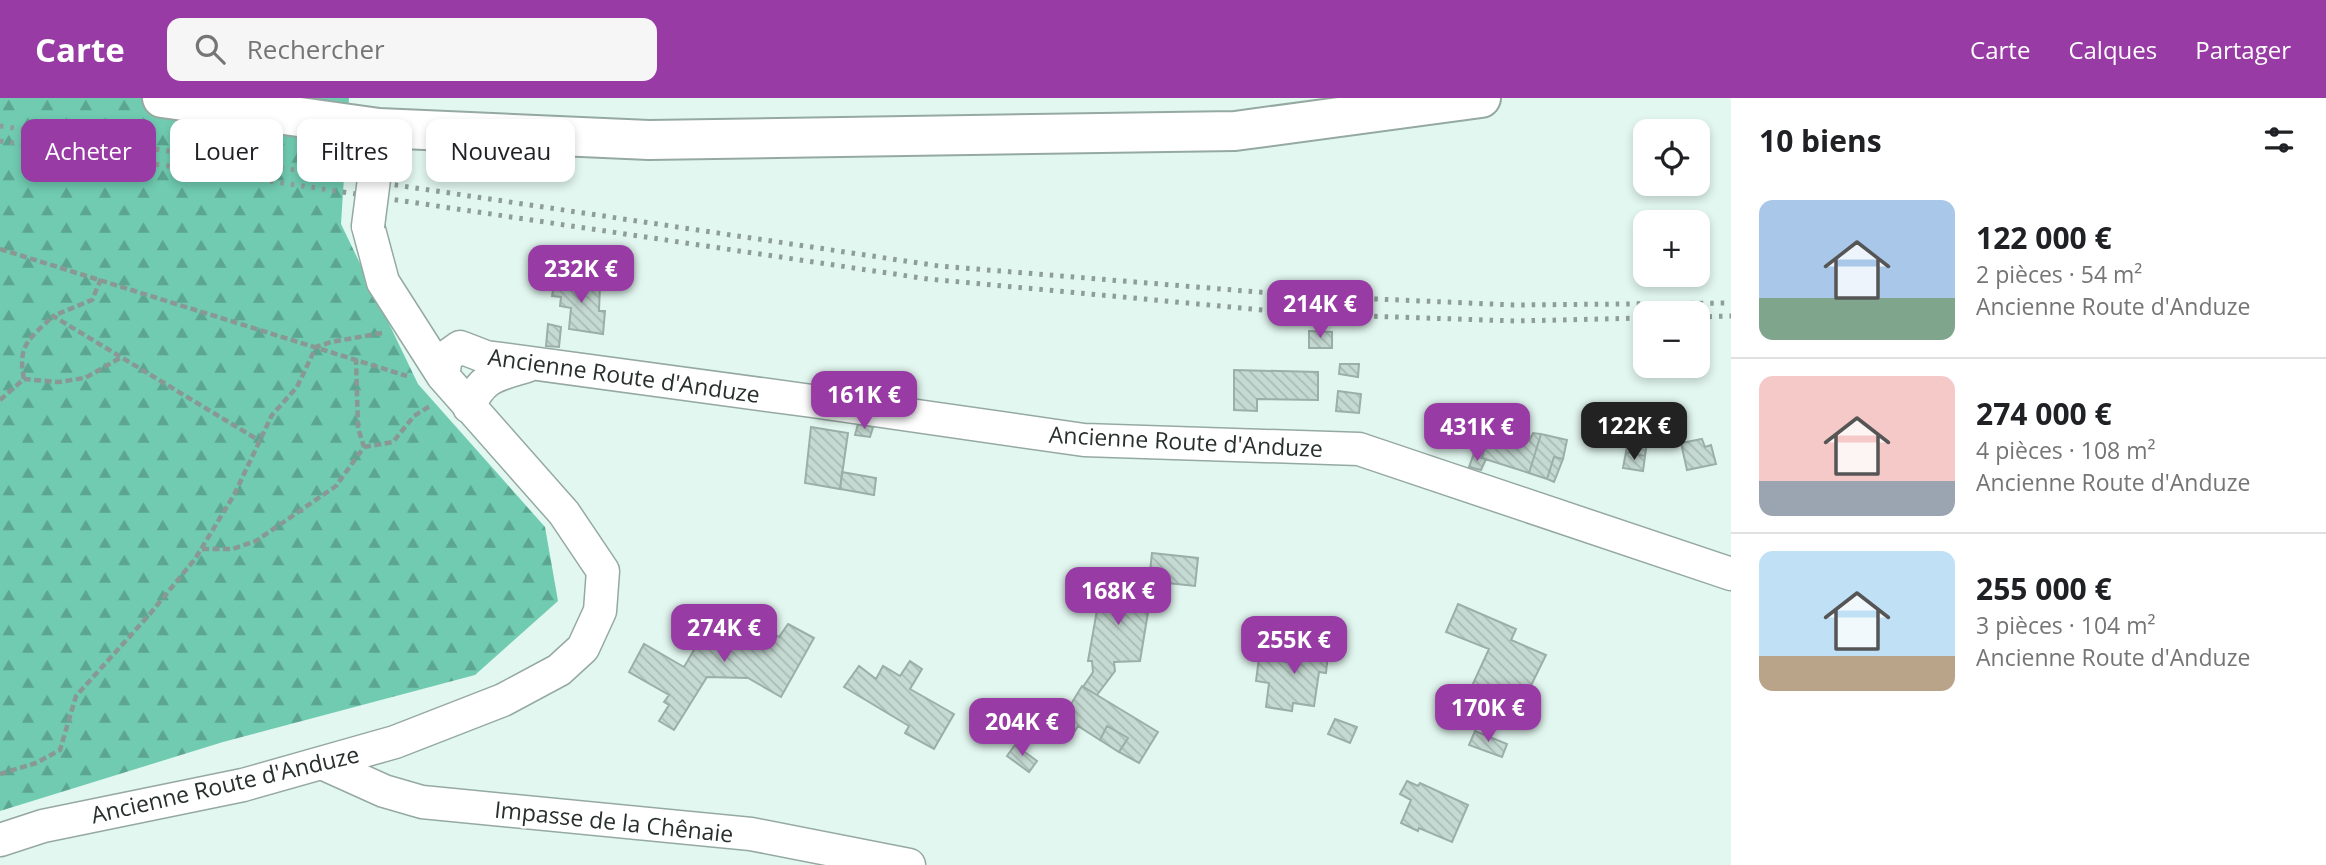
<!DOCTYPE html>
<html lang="fr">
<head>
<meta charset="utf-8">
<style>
	body { margin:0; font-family:"Open Sans",sans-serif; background:#f6f6f6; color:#202124; height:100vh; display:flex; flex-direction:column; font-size:26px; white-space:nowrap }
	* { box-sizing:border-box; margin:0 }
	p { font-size:23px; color:#757577 }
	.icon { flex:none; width:38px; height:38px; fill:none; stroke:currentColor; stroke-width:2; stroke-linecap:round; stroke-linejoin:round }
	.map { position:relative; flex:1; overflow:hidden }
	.drawer { display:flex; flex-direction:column; background:#fff; width:595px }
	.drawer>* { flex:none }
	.guide { position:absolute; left:21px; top:21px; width:665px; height:63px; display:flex; gap:14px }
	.buttons { position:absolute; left:1633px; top:21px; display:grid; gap:14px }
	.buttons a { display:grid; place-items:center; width:77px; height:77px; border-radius:14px; background:#fff; box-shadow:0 4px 10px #0003; font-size:35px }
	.price { position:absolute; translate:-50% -60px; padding:0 16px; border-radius:14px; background:#983ba5; color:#fff; font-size:23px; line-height:46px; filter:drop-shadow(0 2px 4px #0008) }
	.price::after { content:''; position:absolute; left:50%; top:42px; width:21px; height:16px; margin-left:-10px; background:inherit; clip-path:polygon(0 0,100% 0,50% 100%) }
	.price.current { background:#222; color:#fff }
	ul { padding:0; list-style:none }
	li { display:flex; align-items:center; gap:21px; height:175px; padding:0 28px }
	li+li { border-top:2px solid #e0e0e0 }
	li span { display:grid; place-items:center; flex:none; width:196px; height:140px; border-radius:14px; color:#555 }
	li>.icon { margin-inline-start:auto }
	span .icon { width:84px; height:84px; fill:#fffc; stroke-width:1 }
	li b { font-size:30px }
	h2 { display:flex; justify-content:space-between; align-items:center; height:84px; padding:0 28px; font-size:30px }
	.tag { padding:0 24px; border-radius:14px; background:#fff; box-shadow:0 4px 10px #0003; font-size:24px; line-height:63px }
	.tag.current { background:#983ba5; color:#fff }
	header { display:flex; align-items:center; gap:42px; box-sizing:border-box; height:98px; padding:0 35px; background:#983ba5; color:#fff }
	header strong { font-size:33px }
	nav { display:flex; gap:38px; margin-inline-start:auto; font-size:24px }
	.search { width:490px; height:63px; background:#f6f6f6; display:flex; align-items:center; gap:18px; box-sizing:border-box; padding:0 24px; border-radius:14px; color:#757577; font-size:26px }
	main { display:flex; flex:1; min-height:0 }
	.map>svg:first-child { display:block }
</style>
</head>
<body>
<header>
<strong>Carte</strong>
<div class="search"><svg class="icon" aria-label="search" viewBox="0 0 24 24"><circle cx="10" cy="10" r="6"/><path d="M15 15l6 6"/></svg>Rechercher</div>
<nav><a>Carte</a><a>Calques</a><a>Partager</a></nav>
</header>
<main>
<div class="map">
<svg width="1731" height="767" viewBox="0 0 1731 767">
	<defs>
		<pattern id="forest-firs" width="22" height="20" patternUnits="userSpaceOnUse" patternTransform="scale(1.75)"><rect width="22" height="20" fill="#70cbb0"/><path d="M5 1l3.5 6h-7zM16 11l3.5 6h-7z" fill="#5ca590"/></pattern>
		<pattern id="building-back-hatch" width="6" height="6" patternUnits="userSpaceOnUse" patternTransform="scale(1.75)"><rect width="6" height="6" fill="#c5dad2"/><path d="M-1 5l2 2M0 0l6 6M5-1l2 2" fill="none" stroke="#a9bbb5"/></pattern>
	</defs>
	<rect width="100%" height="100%" fill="#e2f7f0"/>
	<path fill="url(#forest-firs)" d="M0 0H349L341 126 418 286 545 429 558 503 475 577 223 644 0 713Z"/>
	<path fill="url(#building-back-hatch)" stroke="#9bafa8" stroke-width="2" d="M555 180 600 187 599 213H605L603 236 569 231 571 210 560 208 561 199 552 198Z
		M548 226 561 229 559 249 546 248Z
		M1309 233 1332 234V250H1309Z
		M1340 266H1359L1358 279 1339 276Z
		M1234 272 1318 274V302L1257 301V313L1234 312Z
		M1338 293 1361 296 1359 315 1336 313Z
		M858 326 873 329 870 339 855 337Z
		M811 329 848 335 840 391 805 385Z
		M1490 332 1529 343 1533 335 1541 336 1529 375 1482 360Z
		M1479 335 1487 338 1482 360 1473 358Z
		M1541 336 1567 342 1563 361 1554 359 1547 381 1529 375Z
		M1628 341 1647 344 1645 358 1626 354Z
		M1702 341 1705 349 1711 347 1716 366 1687 372 1681 345Z
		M1626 354 1645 358 1643 373 1623 370Z
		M1473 358 1486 361 1481 372 1469 369Z
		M1554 359 1563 361 1554 384 1547 381Z
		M842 374 876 380 874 397 840 391Z
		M1152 455 1198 460 1195 488 1149 483Z
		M1103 478 1153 484 1140 563 1114 564 1115 573 1097 597 1083 589 1093 574 1092 563H1088Z
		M1458 506 1516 531 1511 542 1546 557 1519 612 1471 590 1489 551 1446 534Z
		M788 526 814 540 781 599 748 580 707 579 674 632 659 623 669 607 664 604 669 597 629 574 644 546 684 569 708 528 763 530 779 539Z
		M1298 541 1329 545 1326 575 1319 574 1314 608 1293 605 1292 613 1266 609 1269 585 1256 583 1259 560 1294 565Z
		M910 563 922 571 910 591 954 616 934 651 905 635 909 628 844 589 859 568 876 581 883 568 900 578Z
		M1082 588 1158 634 1139 665 1119 654 1128 640 1107 628 1100 642 1078 628 1075 633 1060 624Z
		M1335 621 1357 629 1350 645 1328 636Z
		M1107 628 1128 640 1119 654 1100 642Z
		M1475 633 1507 646 1502 659 1469 647Z
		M1015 647 1037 663 1029 674 1007 658Z
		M1407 683 1418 688 1420 685 1468 707 1452 744 1419 730 1418 733 1401 725 1411 702 1400 696Z"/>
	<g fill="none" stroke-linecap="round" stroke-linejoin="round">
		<defs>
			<path id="street" d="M443 278 446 259 460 249 486 259 812 303 1084 342 1359 351 1731 476
				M469 309C482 278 497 277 527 268
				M324 666 384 693 422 704 751 736 909 767
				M0 742 43 728 243 687 395 644 503 602 559 572 583 550 600 513 603 473 564 415 443 278 383 184 368 128"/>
			<path id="secondary" d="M162 0 379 30 649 42 1235 33 1481 0"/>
		</defs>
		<use href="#street" stroke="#95a9a2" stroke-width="35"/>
		<use href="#secondary" stroke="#95a9a2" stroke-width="42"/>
		<path stroke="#899893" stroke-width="4.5" stroke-dasharray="7 3.5" stroke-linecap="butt" d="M0 151 407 278
			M101 181 92 202 53 218 260 343
			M24 281C17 246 30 241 53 218
			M0 302 24 281 58 284 85 280 120 260
			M364 349 393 344 414 318 430 308
			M202 451H232L256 443 336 388 364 349 358 330 356 262
			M0 676 36 665 60 652 76 598 149 517 195 461 234 397 272 317 297 289 316 249 331 244 382 235"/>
		<use href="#street" stroke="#fff" stroke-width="32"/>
		<use href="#secondary" stroke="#fff" stroke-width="38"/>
		<path stroke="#8e9d98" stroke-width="5" stroke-dasharray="3.5 7" stroke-linecap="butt" d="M0 28 939 168 1307 198 1514 207 1731 205
			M0 43 928 181 1306 216 1515 223 1645 220
			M1698 219 1731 218"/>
		<defs>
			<path id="street-bridge" d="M368 128 378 50"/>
		</defs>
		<use href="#street-bridge" stroke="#95a9a2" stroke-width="35" stroke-linecap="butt"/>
		<use href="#street-bridge" stroke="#fff" stroke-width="32"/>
	</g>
	<g text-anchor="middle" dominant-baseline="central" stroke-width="5" stroke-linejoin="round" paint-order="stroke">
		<g font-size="23" fill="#28302d" stroke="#fff">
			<text transform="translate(624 277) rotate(8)">Ancienne Route d'Anduze</text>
			<text transform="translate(1186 343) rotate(3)">Ancienne Route d'Anduze</text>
			<text transform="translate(225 686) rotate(-13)">Ancienne Route d'Anduze</text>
			<text transform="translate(614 723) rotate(6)">Impasse de la Chênaie</text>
		</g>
	</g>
</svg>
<div class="buttons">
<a><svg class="icon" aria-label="locate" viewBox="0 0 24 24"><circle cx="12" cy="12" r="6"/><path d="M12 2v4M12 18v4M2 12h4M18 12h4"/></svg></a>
<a>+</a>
<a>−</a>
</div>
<b class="price" style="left:581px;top:207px">232K €</b>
<b class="price" style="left:1320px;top:242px">214K €</b>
<b class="price" style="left:864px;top:333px">161K €</b>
<b class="price current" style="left:1634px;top:364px">122K €</b>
<b class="price" style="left:1477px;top:365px">431K €</b>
<b class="price" style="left:1118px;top:529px">168K €</b>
<b class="price" style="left:724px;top:566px">274K €</b>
<b class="price" style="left:1294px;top:578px">255K €</b>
<b class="price" style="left:1488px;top:646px">170K €</b>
<b class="price" style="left:1022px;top:660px">204K €</b>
<div class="guide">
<a class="tag current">Acheter</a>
<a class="tag">Louer</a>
<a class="tag">Filtres</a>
<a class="tag">Nouveau</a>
</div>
</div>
<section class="drawer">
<h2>10 biens<svg class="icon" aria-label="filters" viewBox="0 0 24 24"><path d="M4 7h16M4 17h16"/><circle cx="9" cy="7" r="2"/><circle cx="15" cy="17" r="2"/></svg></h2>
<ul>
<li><span style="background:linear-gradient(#a9c7e8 70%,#7fa58c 0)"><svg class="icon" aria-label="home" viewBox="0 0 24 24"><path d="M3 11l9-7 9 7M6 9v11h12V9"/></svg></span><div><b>122 000 €</b><p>2 pièces · 54 m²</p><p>Ancienne Route d'Anduze</p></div></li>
<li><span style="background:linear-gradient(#f6c9c9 75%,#9aa5b1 0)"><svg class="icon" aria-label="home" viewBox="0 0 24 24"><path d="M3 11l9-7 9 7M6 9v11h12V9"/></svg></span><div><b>274 000 €</b><p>4 pièces · 108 m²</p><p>Ancienne Route d'Anduze</p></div></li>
<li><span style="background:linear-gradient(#bfe0f5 75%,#b9a48a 0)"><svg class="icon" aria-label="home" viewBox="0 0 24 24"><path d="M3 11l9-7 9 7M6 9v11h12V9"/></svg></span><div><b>255 000 €</b><p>3 pièces · 104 m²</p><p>Ancienne Route d'Anduze</p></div></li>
</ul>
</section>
</main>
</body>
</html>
